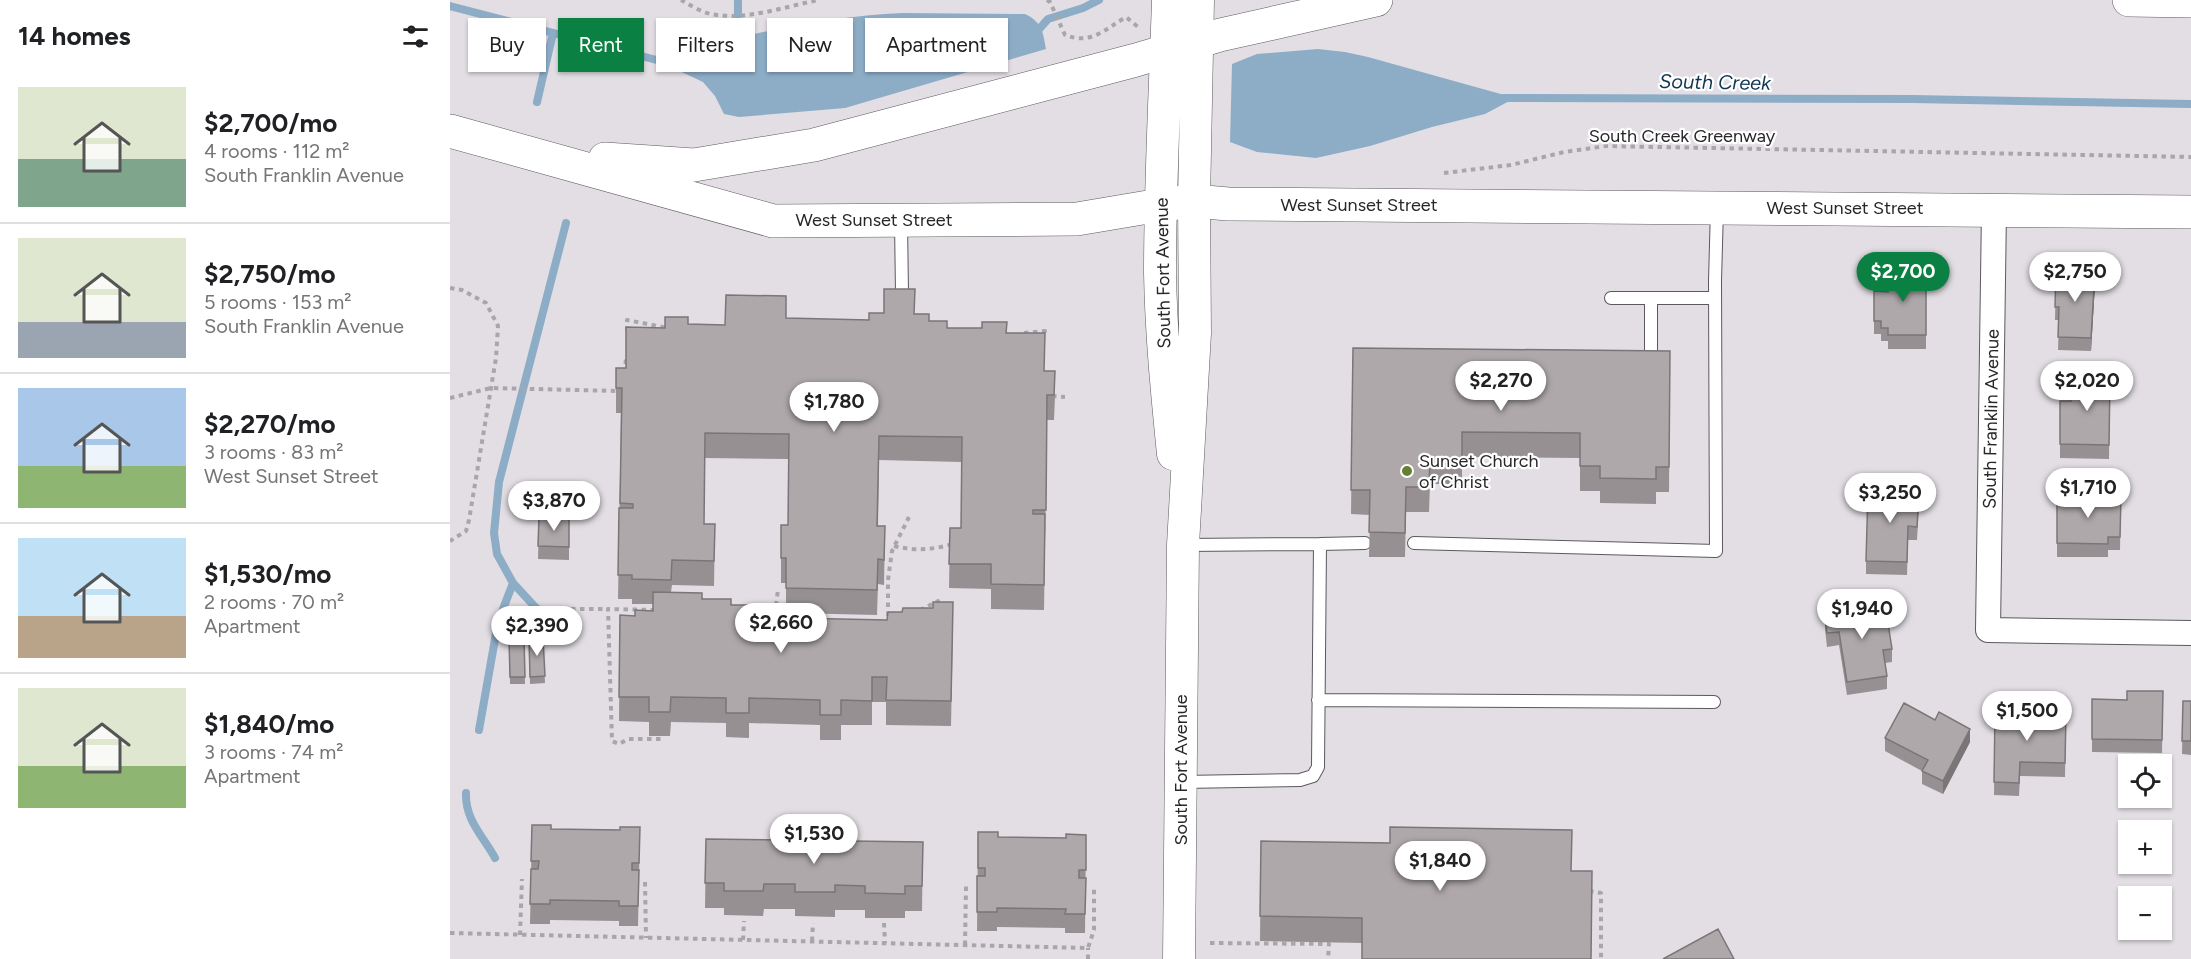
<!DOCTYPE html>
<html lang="en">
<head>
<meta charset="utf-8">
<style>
	body { margin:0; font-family:Figtree,sans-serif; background:#f6f6f6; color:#202124; height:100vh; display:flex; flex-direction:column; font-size:22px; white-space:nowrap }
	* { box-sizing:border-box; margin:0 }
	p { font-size:20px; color:#757577 }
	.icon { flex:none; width:33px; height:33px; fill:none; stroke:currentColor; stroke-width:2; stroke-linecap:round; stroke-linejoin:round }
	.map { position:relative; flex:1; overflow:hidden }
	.side { display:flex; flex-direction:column; background:#fff; width:450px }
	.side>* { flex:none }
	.hud { position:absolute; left:18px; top:18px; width:570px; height:54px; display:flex; gap:12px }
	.tools { position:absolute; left:1668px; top:754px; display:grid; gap:12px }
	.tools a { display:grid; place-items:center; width:54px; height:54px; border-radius:0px; background:#fff; box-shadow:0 2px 4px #0004; font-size:30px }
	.price { position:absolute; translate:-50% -51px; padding:0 14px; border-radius:21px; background:#fff; color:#222; font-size:20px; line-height:39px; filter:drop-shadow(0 2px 3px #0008) }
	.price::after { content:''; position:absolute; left:50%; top:36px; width:18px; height:14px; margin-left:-9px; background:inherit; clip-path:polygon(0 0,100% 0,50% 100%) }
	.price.current { background:#0b8043; color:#fff }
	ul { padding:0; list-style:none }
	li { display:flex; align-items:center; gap:18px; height:150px; padding:0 18px }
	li+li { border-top:2px solid #e0e0e0 }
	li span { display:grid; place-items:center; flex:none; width:168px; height:120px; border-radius:0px; color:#555 }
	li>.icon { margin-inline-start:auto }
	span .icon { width:72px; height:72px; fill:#fffc; stroke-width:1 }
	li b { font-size:26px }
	h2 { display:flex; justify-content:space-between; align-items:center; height:72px; padding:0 18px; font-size:26px }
	.tag { padding:0 21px; border-radius:0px; background:#fff; box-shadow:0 2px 4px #0004; font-size:21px; line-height:54px }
	.tag.current { background:#0b8043; color:#fff }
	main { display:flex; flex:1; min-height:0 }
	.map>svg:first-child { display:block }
</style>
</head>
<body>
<main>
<section class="side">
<h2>14 homes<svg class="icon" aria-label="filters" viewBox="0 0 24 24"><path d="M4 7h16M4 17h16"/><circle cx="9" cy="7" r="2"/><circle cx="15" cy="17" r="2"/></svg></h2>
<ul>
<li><span style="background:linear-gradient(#dfe7d0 60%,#7fa58c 0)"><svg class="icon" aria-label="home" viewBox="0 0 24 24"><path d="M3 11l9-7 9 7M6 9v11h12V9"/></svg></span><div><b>$2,700/mo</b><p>4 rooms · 112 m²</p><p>South Franklin Avenue</p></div></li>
<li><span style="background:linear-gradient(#dfe7d0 70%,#9aa5b1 0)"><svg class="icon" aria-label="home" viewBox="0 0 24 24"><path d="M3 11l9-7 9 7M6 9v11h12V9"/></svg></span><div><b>$2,750/mo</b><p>5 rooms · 153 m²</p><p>South Franklin Avenue</p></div></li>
<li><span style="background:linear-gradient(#a9c7e8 65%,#8fb573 0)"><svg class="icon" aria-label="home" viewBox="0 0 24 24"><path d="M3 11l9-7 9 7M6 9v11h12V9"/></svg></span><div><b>$2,270/mo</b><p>3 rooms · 83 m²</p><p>West Sunset Street</p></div></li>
<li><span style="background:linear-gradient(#bfe0f5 65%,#b9a48a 0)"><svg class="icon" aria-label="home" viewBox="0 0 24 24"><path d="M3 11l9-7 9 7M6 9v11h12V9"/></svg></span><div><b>$1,530/mo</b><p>2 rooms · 70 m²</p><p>Apartment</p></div></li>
<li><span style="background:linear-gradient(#dfe7d0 65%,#8fb573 0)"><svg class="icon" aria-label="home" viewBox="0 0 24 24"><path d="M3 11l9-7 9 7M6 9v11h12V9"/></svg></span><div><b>$1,840/mo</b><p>3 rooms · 74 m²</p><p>Apartment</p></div></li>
</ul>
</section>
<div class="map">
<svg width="1741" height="959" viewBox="0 0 1741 959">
	<rect width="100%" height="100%" fill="#e2dee4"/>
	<path fill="#8dadc7" d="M452 13 575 14C592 22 593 32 596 49L395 108 289 117 274 114 265 96 253 82 208 61C287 35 369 17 452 13Z
		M868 49 895 52 918 57 1065 98 1035 114 982 127 920 146 866 158 807 152 780 142 782 64 807 54Z"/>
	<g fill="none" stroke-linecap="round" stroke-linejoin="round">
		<path stroke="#8dadc7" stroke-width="8" d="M288 0V15
			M0 6 218 63
			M583 36 598 19 633 8 649 0
			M1054 98 1462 99 1741 104
			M87 102 103 33
			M63 583 86 608 107 620
			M29 730 48 622 63 583 47 554 44 533 49 482 116 223
			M16 793C15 820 33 836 45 858"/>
		<defs>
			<path id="service" d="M451 221 452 294
				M1161 298H1265
				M1201 298V366
				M964 543 1266 551 1265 281 1267 208
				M870 544 915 543
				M868 700 1264 702
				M732 782 850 780 863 776 868 767 870 544 733 545"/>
			<path id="minor" d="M1544 209 1538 630 1741 633"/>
			<path id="tertiary" d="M718 0C715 91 710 182 710 273 711 333 717 394 723 454
				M729 959 733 545 745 333 744 201 748 0"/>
			<path id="secondary" d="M1679 0 1741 1
				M0 131 323 221 627 219 710 205 744 201 778 204 1741 212
				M155 159 244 165 364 145 686 60 770 35 926 0"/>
		</defs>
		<use href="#service" stroke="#5c595e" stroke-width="14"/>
		<use href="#minor" stroke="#5c595e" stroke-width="26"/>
		<use href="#tertiary" stroke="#5c595e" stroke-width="33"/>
		<use href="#secondary" stroke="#5c595e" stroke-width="34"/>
		<path stroke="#a9a6ab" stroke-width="4" stroke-dasharray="4.5 4.5" stroke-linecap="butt" d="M231 0C240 5 251 12 261 14 295 21 334 7 368 0
			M597 0 600 2 615 35C641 45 654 30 676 17L688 27
			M994 173 1061 165 1114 152 1156 146 1741 157
			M0 288 12 290 36 303 48 326 46 358 19 520 16 531 0 541
			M177 331V320L218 328
			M574 333 595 331V336
			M175 373 176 356
			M602 396 615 397
			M0 398 41 388 169 391
			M444 546C464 551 483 550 502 544
			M121 609H158
			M205 610 158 609 162 741 169 744 178 739H215
			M470 610 488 601 489 606
			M309 612 326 605 328 590
			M438 616V580L442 551 459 517
			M195 882 196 938
			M1139 891 1151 893V959
			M434 923 435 943
			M0 933 638 948 644 930V889
			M70 935 72 879
			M293 940 294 921
			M362 941 363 923
			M760 943 879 944 878 959
			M515 945 516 886
			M638 959V948"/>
		<use href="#service" stroke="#fff" stroke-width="12"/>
		<use href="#minor" stroke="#fff" stroke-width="24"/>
		<use href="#tertiary" stroke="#fff" stroke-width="32"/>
		<use href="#secondary" stroke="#fff" stroke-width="33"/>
	</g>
	<path fill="#969093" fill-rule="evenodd" d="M1476 268V349H1438V341H1431V334H1424V291L1438 292Z
		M1606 270 1645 284 1641 351 1608 350 1609 320H1605Z
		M465 314 497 328 557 333 595 371 605 396 604 420H597L594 610 541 609V589L499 588 500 528H511L512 462 429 460 428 526H435L434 585 428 584 427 615 342 613V618L503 627 501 726 436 725V702H422V725H391V740H370V725L299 723V738L276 737V723L221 722 220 736H199V722L169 721 170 615 185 616 203 611V604H182V599H168L171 413H166V368H176L215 328 238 324 275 325 336 318 419 320ZM255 458 339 459 338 525 331 558V583H336V612L313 611 221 592 222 585 264 586 265 524H254Z
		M903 348 1220 351 1219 492H1206V504L1150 503V491H1130V458L1012 457V484H980L979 512H956L955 557H919L920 515 901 514Z
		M1660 376 1659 459 1610 458V401H1621Z
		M1607 496H1671L1670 550H1658V557H1607Z
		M1469 505 1467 540H1458L1457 575 1416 574V561Z
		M89 517H119V560L88 559Z
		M1375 616 1442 649V662L1435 663 1437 676V689L1397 695 1389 645 1377 647 1375 629Z
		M79 638H93L95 683 80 684Z
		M59 639H74L75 684H60Z
		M1713 691 1712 753 1642 752V699L1677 700Z
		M1733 701H1741V755L1732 754Z
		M1545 713 1616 714 1615 777 1570 776 1569 796 1544 795Z
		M1435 738 1520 742 1493 794 1472 784V771L1435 751Z
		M82 825 101 829 170 830 190 827 188 926H169V921L100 920V924H80Z
		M1122 830 912 943 810 941 811 841 940 843Z
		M528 832 548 837 616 838 636 835 635 933H615V928L547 927V931H527Z
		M256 839 473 842 472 911H455V918H415V910H385V917L345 916V909H314L313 916 274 915V908H255Z"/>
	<path fill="#7a7678" d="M1645 271V284L1641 351V338Z
		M1520 729V742L1493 794V781Z"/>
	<path fill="#afa8ab" stroke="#7a7678" stroke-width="1.5" d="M1438 268H1476V335H1438V328H1431V321H1424V291L1438 292Z
		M1606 270 1645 271 1641 338 1608 337 1609 307H1605Z
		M434 289H465L464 314H479V321H497V328H532V322H557L556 333H595L594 371H605L604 395H597L596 510H583V514H595L594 585 541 584V564H499L500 528H511L512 437 429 436 427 526H435L434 560 428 559 427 590 336 588V558H331V525H338L339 434 255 433 254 524H265L264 561 222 560 221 580 182 579V575H168L169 508H183V504L170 503 172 388H166V368H176V327L215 328V317H238V324L275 325 276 295 336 296V318L419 320V313H434Z
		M903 348 1220 351 1219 467H1206V479L1150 478V466H1130V433L1012 432V460L980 459 979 487H956L955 533 919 532 920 490H901Z
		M1621 376H1660L1659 445 1610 444V401H1621Z
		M1418 490 1469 491 1467 527 1458 526 1457 562 1416 561Z
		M1607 496H1671L1670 537H1658V544L1607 543Z
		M89 517H119V547L88 546Z
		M203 592 252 593V599H281V605H313L312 611 342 612V618L437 620 438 612H452L453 608H483V602H503L501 701 436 700 437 677H422V701L391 700V715H370V700L299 698V713H276V698L221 697 220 712H199V697H169L170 615 185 616V610L203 611Z
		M1435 604 1442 649 1433 650 1437 676 1397 682 1389 632 1377 633 1375 616 1386 614V610Z
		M79 638H93L95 676 80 677Z
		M59 639H74L75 677H60Z
		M1677 691H1713L1712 740 1642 739V699L1677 700Z
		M1733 701H1741V741H1732Z
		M1454 703 1485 720 1489 712 1520 729 1493 781 1472 771 1478 760 1435 738Z
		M1545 713 1616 714 1615 763 1570 762 1569 783 1544 782Z
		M82 825H101V829L170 830V827H190L189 863H182V870H189L188 906H169V901L100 900V904H80L81 869H88L89 861H81Z
		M940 827 1122 830 1121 871H1142L1141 959H912V918L810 916 811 841 940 843Z
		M528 832H548V837L616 838V834L636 835V870H629V878H636L635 914H615L616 909 547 908V912H527V876H535V868H528Z
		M256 839 473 842 472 886H455V894L415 893V886L385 885V892H345V884H314L313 891H274V883H255Z
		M1268 929 1284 959H1213Z"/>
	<circle fill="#658034" stroke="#fff" stroke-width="2" cx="957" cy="471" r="6"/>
	<g text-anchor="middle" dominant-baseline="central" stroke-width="4.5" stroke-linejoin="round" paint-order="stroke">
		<g font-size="18" fill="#272628" stroke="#fff">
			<text x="1232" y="136">South Creek Greenway</text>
			<text x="909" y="205">West Sunset Street</text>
			<text x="1395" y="208">West Sunset Street</text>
			<text x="424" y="220">West Sunset Street</text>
			<text transform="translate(713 273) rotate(-91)">South Fort Avenue</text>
			<text transform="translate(1541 419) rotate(-89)">South Franklin Avenue</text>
			<text transform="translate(731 770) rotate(-90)">South Fort Avenue</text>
		</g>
		<g font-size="18" fill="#272628" stroke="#fff" text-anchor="start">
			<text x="969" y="461">Sunset Church<tspan x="969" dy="21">of Christ</tspan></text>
		</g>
		<g font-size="20" font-style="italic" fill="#0e3651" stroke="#fff">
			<text transform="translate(1265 82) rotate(1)">South Creek</text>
		</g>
	</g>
</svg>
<div class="tools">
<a><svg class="icon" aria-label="locate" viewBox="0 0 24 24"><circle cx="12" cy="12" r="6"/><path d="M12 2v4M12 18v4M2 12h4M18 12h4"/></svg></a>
<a>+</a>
<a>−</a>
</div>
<b class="price current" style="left:1453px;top:303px">$2,700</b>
<b class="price" style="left:1625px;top:303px">$2,750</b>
<b class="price" style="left:1051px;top:412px">$2,270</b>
<b class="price" style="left:1637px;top:412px">$2,020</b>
<b class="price" style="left:384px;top:433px">$1,780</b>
<b class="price" style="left:1638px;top:519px">$1,710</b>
<b class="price" style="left:1440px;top:524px">$3,250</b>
<b class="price" style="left:104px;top:532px">$3,870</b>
<b class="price" style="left:1412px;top:640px">$1,940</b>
<b class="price" style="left:331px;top:654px">$2,660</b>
<b class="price" style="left:87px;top:657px">$2,390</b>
<b class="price" style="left:1577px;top:742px">$1,500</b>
<b class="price" style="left:364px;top:865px">$1,530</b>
<b class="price" style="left:990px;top:892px">$1,840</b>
<div class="hud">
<a class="tag">Buy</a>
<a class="tag current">Rent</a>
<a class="tag">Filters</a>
<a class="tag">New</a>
<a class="tag">Apartment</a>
</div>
</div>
</main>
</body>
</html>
